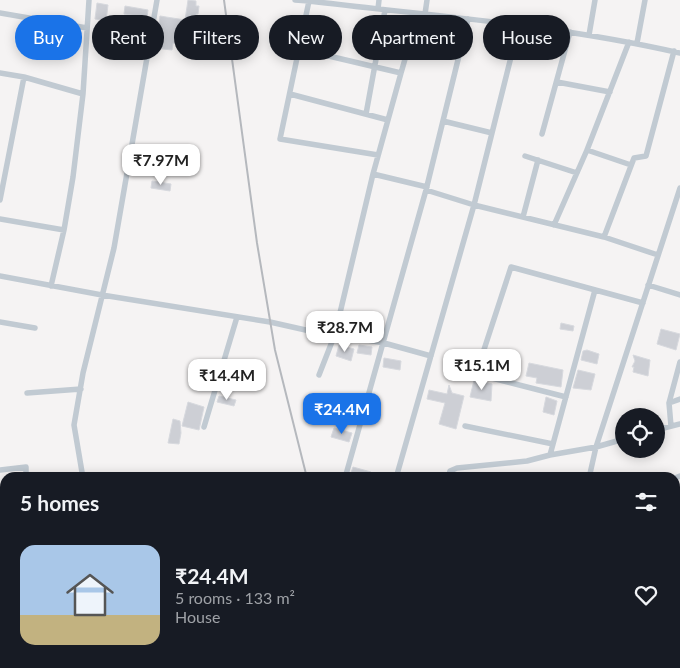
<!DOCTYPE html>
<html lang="en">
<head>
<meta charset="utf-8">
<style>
	body { margin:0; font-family:Lato,sans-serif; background:#242831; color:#f1f3f6; height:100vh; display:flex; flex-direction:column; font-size:19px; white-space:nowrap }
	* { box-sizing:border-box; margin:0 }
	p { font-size:16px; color:#9ea1a6 }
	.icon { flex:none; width:28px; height:28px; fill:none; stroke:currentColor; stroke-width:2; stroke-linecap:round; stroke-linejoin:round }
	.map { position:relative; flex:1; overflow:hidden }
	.side { position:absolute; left:0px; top:472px; width:680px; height:196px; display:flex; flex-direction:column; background:#171b24; border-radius:15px 15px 0 0; box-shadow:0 2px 12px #0003 }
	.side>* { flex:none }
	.hud { position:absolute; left:15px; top:15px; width:650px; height:45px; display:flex; gap:10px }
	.fabs { position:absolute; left:615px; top:408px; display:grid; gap:10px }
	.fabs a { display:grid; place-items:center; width:50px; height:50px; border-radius:50%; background:#171b24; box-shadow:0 2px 12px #0003; font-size:25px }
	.price { position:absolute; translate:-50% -42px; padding:0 11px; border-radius:10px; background:#fff; color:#222; font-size:16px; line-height:32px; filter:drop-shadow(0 1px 2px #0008) }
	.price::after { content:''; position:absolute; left:50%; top:30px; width:15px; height:11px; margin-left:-8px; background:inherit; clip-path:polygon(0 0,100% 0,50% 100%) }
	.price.selected { background:#1a73e8; color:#fff }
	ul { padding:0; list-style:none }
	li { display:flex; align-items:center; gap:15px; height:125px; padding:0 20px }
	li+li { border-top:1px solid #363941 }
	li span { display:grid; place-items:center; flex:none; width:140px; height:100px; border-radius:15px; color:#555 }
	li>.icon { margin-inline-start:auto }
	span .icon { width:60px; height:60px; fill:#fffc; stroke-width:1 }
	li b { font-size:21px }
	h2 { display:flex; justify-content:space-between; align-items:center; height:60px; padding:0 20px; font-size:21px }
	.chip { padding:0 18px; border-radius:22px; background:#171b24; box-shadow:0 2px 12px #0003; font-size:18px; line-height:45px }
	.chip.selected { background:#1a73e8; color:#fff }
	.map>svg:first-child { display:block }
</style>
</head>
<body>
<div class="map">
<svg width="680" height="668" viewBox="0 0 680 668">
	<rect width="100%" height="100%" fill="#f5f3f3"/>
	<path fill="#cdcfd5" stroke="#d7d9de" d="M188 0 196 1V6H199L198 14H196L193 46 173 43 172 50 153 48 155 42 157 41 160 16 185 20Z
		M97 3 108 5 106 21 95 19Z
		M125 6 148 10 147 17 124 14Z
		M152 181 171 184 170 191 151 188Z
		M561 323 574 326 573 331 560 329Z
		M661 329 680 334 676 350 657 344Z
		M339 345 354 349 351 361 336 356Z
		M359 345 372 347 371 355 357 353Z
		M587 350 599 354 597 364 581 360 583 351Z
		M633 355 650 360 648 376 633 372 634 367H632L635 361Z
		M384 358 401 361 400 370 383 367Z
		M484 363 503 366 501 374 488 371V368L484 365Z
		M529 363 563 370 561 387 536 383 537 378 526 376Z
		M578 370 595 374 591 390 573 388Z
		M474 380 492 384 491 401 470 397Z
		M449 385 452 393 464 396 456 429 439 424 445 403 427 399 429 390 447 394Z
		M219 396 236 400 234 406 217 402Z
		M546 397 557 401 554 415 543 412Z
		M188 402 204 407 199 430 182 426Z
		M173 419 180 421 181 433 179 444 168 443Z
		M334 428 352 433 349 442 331 437Z
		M353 467 371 472 369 478 350 476Z"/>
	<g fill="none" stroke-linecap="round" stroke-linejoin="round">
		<path stroke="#c1cad2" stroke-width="5.5" d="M295 0 309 1
			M378 9 379 0
			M0 13 87 28
			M425 14 427 0
			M589 35 595 0
			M637 43 645 0
			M299 49 401 73 418 14
			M0 73 24 77 83 94 73 177 64 230
			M557 82 610 92
			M83 94 89 0
			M290 94 388 120
			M366 114 385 10
			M443 121 492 133
			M542 134 570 32
			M587 150 629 42
			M378 155 280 139 309 1C433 16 558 25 680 53
			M525 156 577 173
			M373 174 401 73
			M426 190 474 205 604 237 658 255
			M0 200 24 77
			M523 217 538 160
			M0 219 64 230 51 286
			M554 225 587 150 631 165
			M604 237 634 158 646 156 674 51
			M0 276 102 295 270 322 310 331 335 334 384 343 431 356
			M648 285 680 295
			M595 290 550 455 596 447 624 439
			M0 322 35 328
			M319 375 335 334 373 174 427 187
			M27 393 81 389
			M566 397 476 374 511 267 643 303
			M669 403 680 399
			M465 426 553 444
			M671 426 669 403 680 362
			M204 427 237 317
			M656 430 680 424
			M0 470 26 467V478
			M83 478 74 425 83 373 114 248 157 0
			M345 478 426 190 468 19
			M396 478 474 205 519 25
			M448 478 450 471 457 468 527 461 550 455
			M589 478 596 447 680 188
			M675 478 680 476
			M675 519 680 517
			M675 563 680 562
			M675 577 678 609
			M675 660 680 659
			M413 664 415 668
			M467 664 469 668
			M521 664 523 668
			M563 664 565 668
			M609 664 610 668
			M200 668V664
			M249 668 250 664
			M543 668 555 664
			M637 668 655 664"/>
		<path stroke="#b5b8bd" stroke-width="2" d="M224 0 257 243 275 350 307 478
			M366 664 368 668"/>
	</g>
</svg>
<div class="fabs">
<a><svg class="icon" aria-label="locate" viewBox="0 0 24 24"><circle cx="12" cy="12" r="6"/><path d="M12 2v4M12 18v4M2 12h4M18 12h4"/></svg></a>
</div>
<b class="price" style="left:161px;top:186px">₹7.97M</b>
<b class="price" style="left:345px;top:353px">₹28.7M</b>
<b class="price" style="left:482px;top:391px">₹15.1M</b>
<b class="price" style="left:227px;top:401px">₹14.4M</b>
<b class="price selected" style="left:342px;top:435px">₹24.4M</b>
<div class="hud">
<a class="chip selected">Buy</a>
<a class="chip">Rent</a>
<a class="chip">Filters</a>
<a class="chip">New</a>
<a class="chip">Apartment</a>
<a class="chip">House</a>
</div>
<section class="side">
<h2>5 homes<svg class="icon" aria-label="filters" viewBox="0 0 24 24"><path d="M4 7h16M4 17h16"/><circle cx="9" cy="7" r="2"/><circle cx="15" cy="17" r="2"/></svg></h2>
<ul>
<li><span style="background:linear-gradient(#a9c7e8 70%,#c2b280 0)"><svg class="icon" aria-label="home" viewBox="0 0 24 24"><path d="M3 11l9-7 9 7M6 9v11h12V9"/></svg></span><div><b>₹24.4M</b><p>5 rooms · 133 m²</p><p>House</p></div><svg class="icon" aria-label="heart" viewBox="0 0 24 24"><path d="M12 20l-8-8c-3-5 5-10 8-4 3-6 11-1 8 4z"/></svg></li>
</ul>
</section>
</div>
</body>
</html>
